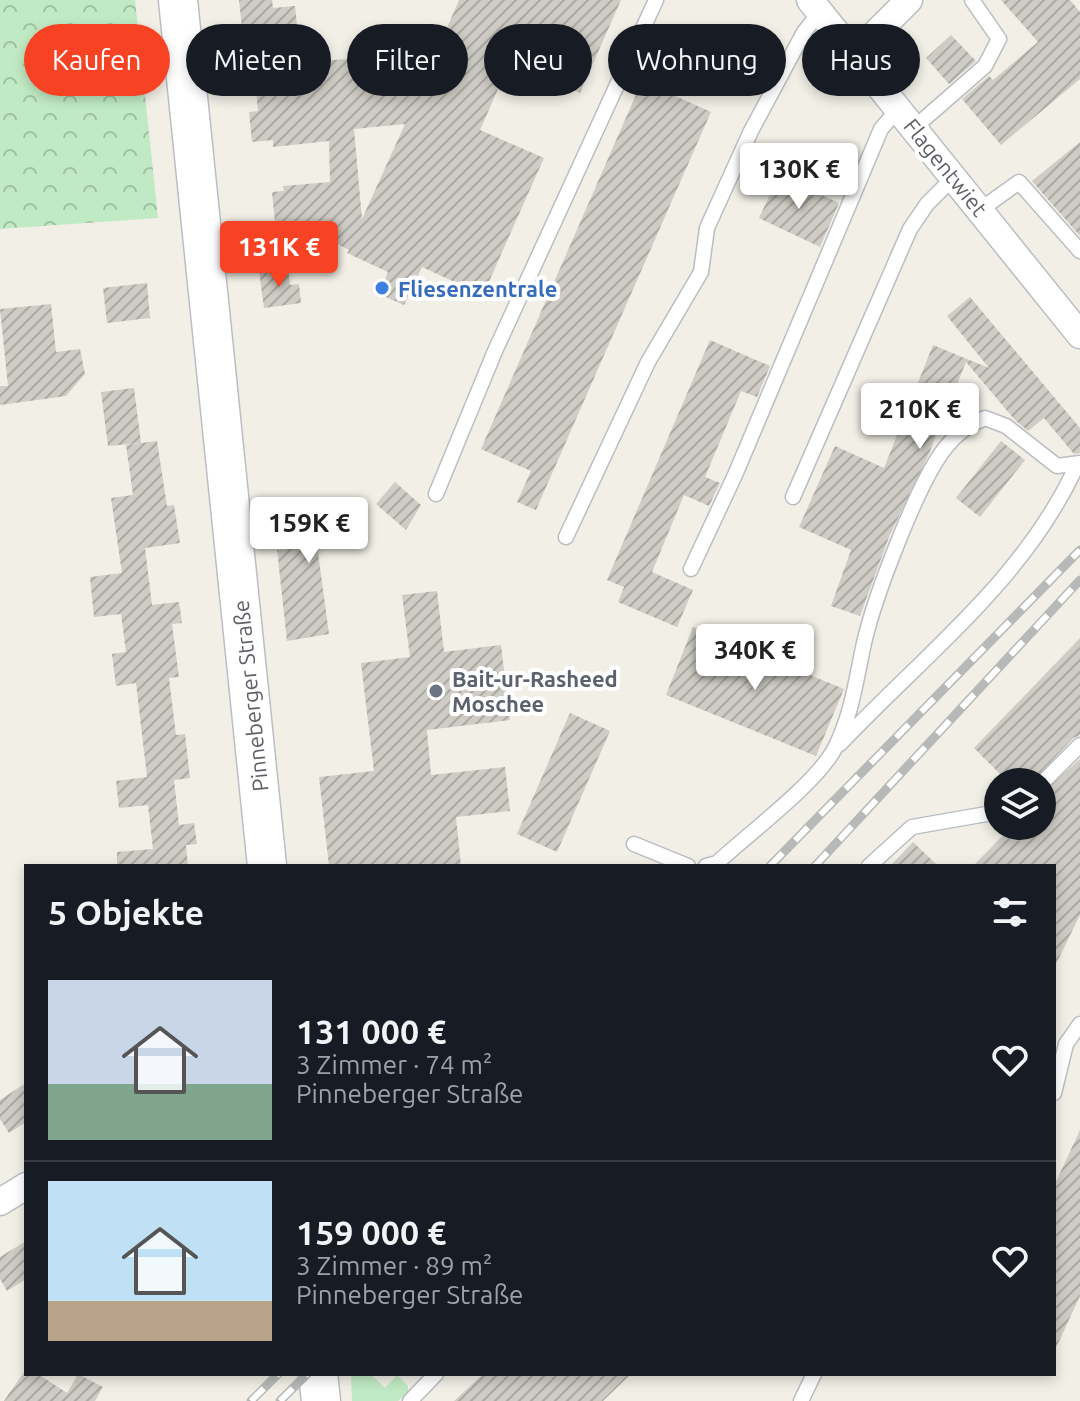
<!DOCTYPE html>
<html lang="de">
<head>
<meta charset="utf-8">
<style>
	body { margin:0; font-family:Ubuntu,sans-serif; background:#242831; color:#f1f3f6; height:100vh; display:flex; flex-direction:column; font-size:30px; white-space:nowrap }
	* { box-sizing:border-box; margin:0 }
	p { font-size:26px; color:#9ea1a6 }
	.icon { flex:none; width:44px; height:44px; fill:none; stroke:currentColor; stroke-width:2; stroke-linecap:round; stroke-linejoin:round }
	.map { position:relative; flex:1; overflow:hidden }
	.panel { position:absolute; left:24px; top:864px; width:1032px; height:512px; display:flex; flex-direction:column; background:#171b24; border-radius:0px; box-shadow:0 4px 12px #0003 }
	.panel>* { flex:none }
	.hud { position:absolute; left:24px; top:24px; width:1032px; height:72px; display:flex; gap:16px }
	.tools { position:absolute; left:984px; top:768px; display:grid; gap:16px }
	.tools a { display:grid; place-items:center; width:72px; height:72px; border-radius:50%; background:#171b24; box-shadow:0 4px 12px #0003; font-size:40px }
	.price { position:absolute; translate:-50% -68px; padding:0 18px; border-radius:8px; background:#fff; color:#222; font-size:26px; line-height:52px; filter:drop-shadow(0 2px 4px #0008) }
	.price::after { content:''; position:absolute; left:50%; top:48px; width:24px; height:18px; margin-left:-12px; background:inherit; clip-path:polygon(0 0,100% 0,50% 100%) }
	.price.selected { background:#f84224; color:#fff }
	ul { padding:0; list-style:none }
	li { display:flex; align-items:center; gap:24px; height:200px; padding:0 24px }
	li+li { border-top:2px solid #363941 }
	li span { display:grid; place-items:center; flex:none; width:224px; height:160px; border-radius:0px; color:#555 }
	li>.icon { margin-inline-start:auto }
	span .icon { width:96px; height:96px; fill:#fffc; stroke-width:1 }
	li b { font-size:34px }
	h2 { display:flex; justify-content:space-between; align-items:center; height:96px; padding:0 24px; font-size:34px }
	.chip { padding:0 28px; border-radius:36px; background:#171b24; box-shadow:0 4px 12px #0003; font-size:28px; line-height:72px }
	.chip.selected { background:#f84224; color:#fff }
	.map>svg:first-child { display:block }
</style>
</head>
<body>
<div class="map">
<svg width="1080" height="1401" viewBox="0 0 1080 1401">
	<defs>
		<pattern id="forest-crowns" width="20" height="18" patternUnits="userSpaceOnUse" patternTransform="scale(2)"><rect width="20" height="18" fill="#c0eac3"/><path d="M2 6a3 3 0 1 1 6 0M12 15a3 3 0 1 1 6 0" fill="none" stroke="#9fc1a2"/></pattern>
		<pattern id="building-hatch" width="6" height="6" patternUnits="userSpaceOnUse" patternTransform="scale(2)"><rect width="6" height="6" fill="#ceccc4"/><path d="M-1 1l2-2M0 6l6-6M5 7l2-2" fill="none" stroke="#aaa9a3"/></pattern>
	</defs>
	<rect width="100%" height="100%" fill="#f1efe6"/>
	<path fill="#c0eac3" d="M351 1374H371L385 1388 397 1375 408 1386V1392L398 1401H352Z"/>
	<path fill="url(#forest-crowns)" d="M0 0H135L158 218 0 229Z"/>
	<path fill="url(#building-hatch)" fill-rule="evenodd" d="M239 0H272L273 8 295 6 301 63 356 58 359 87 424 81 459 0H621L580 93 510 62 480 130 544 158 483 295 422 267 404 305 379 294 388 272 347 253 349 250 314 232 276 235 272 192 284 191 283 186 330 182 329 141 273 147V140L252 142 249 112 258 111 250 27 242 28ZM405 124 362 219 354 129Z
		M1001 0H1070L1080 12V79L1001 145 962 99 989 76 993 80 1038 42Z
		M951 35 976 61 949 84 926 58Z
		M642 81 711 112 536 510 517 502 531 471 481 449Z
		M1080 142V236L1032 181Z
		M779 175 839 203 820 247 759 218Z
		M288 268 290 285 299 284 301 303 264 308 259 271Z
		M147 283 150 318 107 323 103 288Z
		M970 297 1080 428V453L1074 454 1044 418 1028 431 1014 419 966 362 928 456 889 537 860 616 831 606 851 550 799 527 835 446 884 468 933 345 989 368 947 316Z
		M51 304 56 352 80 349 85 374 66 396 0 405V386H8L0 309Z
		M710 340 770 366 757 397 741 391 705 477 720 483 709 506 684 495 652 572 693 590 677 627 618 602 624 587 607 580Z
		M134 388 141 443 108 446 101 392Z
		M157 441 167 506 174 505 180 543 145 548 152 605 179 602 182 623 172 624 179 677 169 678 176 735 185 734 190 778 174 780 179 825 194 823 197 844 186 845 188 866H117V852L153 849 148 805 119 808 116 781 147 777 136 683 116 686 112 654 126 652 121 614 94 617 90 577 122 573 111 498 133 495 126 445Z
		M1001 441 1025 460 980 517 956 498Z
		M395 482 421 505 406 530 376 504Z
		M361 500 356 532 327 528 329 544 317 545 329 634 287 641 277 550 287 549 282 511Z
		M437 591 444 652 501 645 510 720 427 730 431 775 505 767 510 811 456 817 461 866H329L319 777 374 771 361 663 410 657 402 595Z
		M693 627 844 689 816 756 666 695Z
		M1080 638V735L1073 738 1032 782H1008L974 748Z
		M570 713 610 731 557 852 517 834Z
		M1080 759V915L1054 968V866H973L1012 826H1042V793Z
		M913 842 938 866H890Z
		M26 1083V1122L9 1133 0 1119V1100Z
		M1080 1130V1296L1054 1352V1186Z
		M26 1241V1279L7 1291 0 1279V1257Z
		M26 1369V1374H38L67 1393 78 1374 103 1387 95 1401H4Z
		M483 1374H631L603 1401H454Z"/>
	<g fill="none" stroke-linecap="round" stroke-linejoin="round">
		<defs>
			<path id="service" d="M915 127 985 66 999 39 972 0
				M980 210 1019 182 1080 251
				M436 494 495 351 656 0
				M793 497 910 229 927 204 954 177
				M566 537 648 362 701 272 707 228 751 131 804 32 820 12
				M691 569 735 475 881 129 899 108
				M840 744C923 656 1024 580 1076 467
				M1042 783 1080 745
				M634 844 688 866
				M706 866 717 863C748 834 817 783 835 748 852 714 856 680 864 643 874 599 918 481 946 447 956 434 970 424 985 418L1006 426 1057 466 1080 463
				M869 866 912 827 998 812
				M1054 1093 1066 1044 1080 1024
				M410 1401 436 1374
				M801 1401 814 1374"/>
			<path id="minor" d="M810 0 1080 335
				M856 53 909 0
				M0 1202 26 1186"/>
			<path id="secondary" d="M178 0 267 866
				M318 1374 321 1401"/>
		</defs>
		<use href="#service" stroke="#babdc2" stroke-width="17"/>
		<use href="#minor" stroke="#babdc2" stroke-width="29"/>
		<use href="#secondary" stroke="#bbbec4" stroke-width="41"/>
		<use href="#service" stroke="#fff" stroke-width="14"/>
		<use href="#minor" stroke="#fff" stroke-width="26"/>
		<use href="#secondary" stroke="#fff" stroke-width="38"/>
		<defs>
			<path id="rail" d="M770 866 1080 550
				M815 866 1080 580
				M251 1401 278 1374
				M280 1401 307 1374"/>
		</defs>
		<use href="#rail" stroke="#b7b8b8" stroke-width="9"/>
		<use href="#rail" stroke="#fff" stroke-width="6" stroke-dasharray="18" stroke-linecap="butt"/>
	</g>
	<circle fill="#3f7fe0" stroke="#fff" stroke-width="3" cx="382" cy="288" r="8"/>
	<circle fill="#6b7280" stroke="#fff" stroke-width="3" cx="436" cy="691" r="8"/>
	<g text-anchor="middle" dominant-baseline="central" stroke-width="8" stroke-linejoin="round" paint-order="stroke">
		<g font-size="22" fill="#5d6167" stroke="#fff">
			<text transform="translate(946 167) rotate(51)">Flagentwiet</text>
			<text transform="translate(250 696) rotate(-96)">Pinneberger Straße</text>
		</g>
		<g font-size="22" font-weight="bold" fill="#366cbe" stroke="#fff" text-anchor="start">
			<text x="398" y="288">Fliesenzentrale</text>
		</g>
		<g font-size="22" font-weight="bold" fill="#5b616d" stroke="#fff" text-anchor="start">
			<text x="452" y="678">Bait-ur-Rasheed<tspan x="452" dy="25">Moschee</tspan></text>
		</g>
	</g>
</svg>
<div class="tools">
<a><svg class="icon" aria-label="layers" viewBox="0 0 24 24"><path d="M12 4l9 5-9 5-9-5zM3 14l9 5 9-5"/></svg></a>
</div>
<b class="price" style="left:799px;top:211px">130K €</b>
<b class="price selected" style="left:279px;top:289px">131K €</b>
<b class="price" style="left:920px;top:451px">210K €</b>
<b class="price" style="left:309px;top:565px">159K €</b>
<b class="price" style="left:755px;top:692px">340K €</b>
<div class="hud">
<a class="chip selected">Kaufen</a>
<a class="chip">Mieten</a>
<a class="chip">Filter</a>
<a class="chip">Neu</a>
<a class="chip">Wohnung</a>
<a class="chip">Haus</a>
</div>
<section class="panel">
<h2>5 Objekte<svg class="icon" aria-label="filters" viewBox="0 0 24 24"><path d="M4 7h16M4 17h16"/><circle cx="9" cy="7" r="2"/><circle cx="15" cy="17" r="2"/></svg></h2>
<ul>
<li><span style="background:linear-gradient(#c9d6e8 65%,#7fa58c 0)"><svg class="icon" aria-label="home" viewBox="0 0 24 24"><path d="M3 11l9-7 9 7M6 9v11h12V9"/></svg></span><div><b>131 000 €</b><p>3 Zimmer · 74 m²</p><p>Pinneberger Straße</p></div><svg class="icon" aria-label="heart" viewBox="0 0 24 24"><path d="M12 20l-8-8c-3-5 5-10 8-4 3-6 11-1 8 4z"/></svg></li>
<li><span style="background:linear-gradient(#bfe0f5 75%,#b9a48a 0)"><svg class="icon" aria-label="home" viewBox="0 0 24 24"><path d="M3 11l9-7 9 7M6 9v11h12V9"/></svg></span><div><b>159 000 €</b><p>3 Zimmer · 89 m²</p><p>Pinneberger Straße</p></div><svg class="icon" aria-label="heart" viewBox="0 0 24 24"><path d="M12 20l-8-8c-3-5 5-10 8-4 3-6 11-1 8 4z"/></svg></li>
</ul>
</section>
</div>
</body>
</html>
